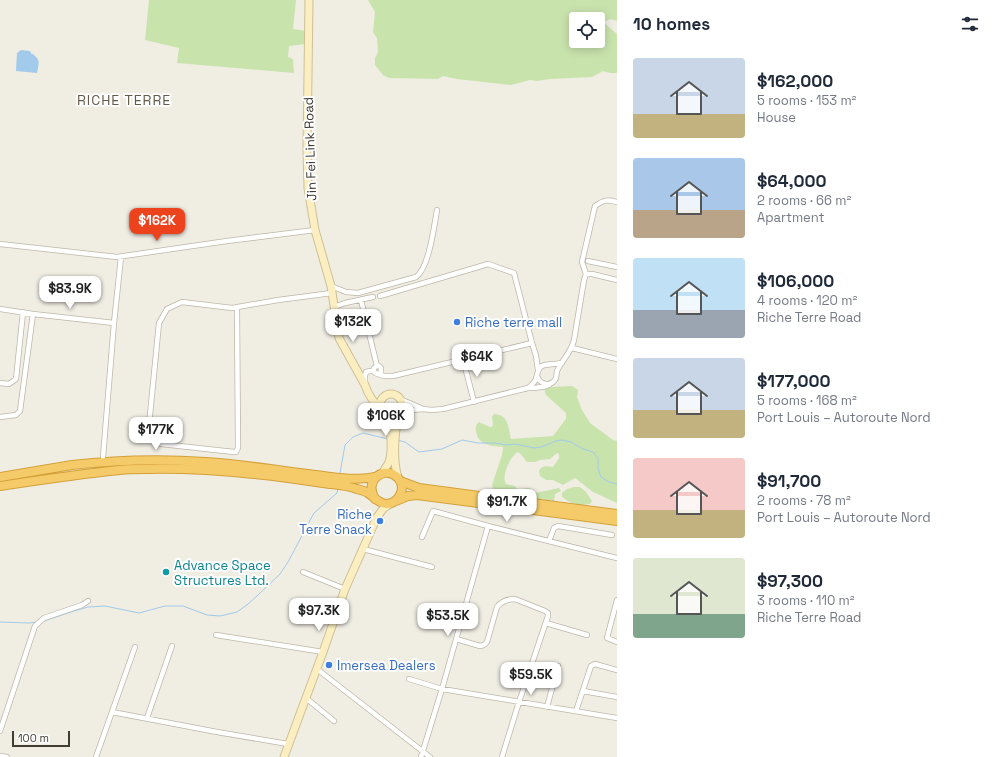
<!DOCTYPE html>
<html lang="en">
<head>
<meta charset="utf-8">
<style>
	body { margin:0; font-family:"Space Grotesk",sans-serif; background:#f6f6f7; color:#1f2937; height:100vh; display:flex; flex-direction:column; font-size:15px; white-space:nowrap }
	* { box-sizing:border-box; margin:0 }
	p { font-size:13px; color:#747a83 }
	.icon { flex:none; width:22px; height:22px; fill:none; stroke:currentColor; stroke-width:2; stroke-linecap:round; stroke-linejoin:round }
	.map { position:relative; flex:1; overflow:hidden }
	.drawer { display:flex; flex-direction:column; background:#fff; width:380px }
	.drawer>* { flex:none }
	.fabs { position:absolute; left:569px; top:12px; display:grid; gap:8px }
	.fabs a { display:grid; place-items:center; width:36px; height:36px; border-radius:4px; background:#fff; box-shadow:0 2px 10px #0003; font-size:20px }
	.scale { position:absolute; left:12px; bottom:10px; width:58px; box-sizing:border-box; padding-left:4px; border:2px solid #413c34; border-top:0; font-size:11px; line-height:14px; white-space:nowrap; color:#413c34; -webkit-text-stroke:3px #fff; paint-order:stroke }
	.price { position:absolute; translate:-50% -34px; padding:0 9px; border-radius:8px; background:#fff; color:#222; font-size:13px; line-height:26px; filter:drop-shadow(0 1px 2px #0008) }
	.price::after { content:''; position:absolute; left:50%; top:24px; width:12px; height:9px; margin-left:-6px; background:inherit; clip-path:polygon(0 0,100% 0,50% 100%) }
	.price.on { background:#ed431d; color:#fff }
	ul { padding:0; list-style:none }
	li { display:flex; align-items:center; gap:12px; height:100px; padding:0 16px }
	li span { display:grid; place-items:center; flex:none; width:112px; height:80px; border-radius:4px; color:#555 }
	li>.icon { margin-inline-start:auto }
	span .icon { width:48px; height:48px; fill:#fffc; stroke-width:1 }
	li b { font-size:17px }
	h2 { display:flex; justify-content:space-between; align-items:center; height:48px; padding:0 16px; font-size:17px }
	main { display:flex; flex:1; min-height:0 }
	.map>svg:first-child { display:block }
</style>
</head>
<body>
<main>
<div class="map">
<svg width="617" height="757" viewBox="0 0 617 757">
	<rect width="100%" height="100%" fill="#f0ede3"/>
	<path fill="#c9e3ad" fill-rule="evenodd" d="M149 0H296L293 29 306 31V44L289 46 288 57 293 59 294 73 177 63 179 48 145 40Z
		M368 0H617V21L610 19 603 22 617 34V73H610L603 71 592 77 550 79 537 81 530 80 511 85 457 79 443 76 438 79 389 78 383 75 375 65V58L378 52 377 38 373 32 375 12ZM576 19H598V41H576Z
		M572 386 578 390 577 397 582 410 590 423 613 440 617 441V503L593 492 575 478 563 485 553 480H546L540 476 539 471C542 465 547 466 553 467L559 458V454L557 453 550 459 540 460 535 462H527C524 459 522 454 518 452 510 456 501 476 506 484L515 486 517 489C512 493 501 499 495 492 493 490 493 488 492 485L502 455 503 447C491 446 478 445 476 431 475 427 476 425 479 422L490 427H492L493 424 492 417 494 414C509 415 508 427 511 439L553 436 566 419V413L546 395 544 388 551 387Z
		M574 487H580L586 492 592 501 590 504C577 506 572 504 562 497V493L567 489Z
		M526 488H530L535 493 559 488 561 491 555 494 554 501 512 495C517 491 520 491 526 488Z"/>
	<path fill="#a1caeb" d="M21 50 30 51C33 57 30 51 35 56 41 60 38 67 37 73L16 71 17 53Z"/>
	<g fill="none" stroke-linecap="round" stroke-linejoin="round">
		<path stroke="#a1caeb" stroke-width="1" d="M397 440 405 442 419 452 442 449 462 440 478 443H496L506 445 515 444 525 446 534 448 541 447 556 441 562 440 571 442 583 449 593 452 598 458V469L601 477 609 482 617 484
			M340 473 345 445 353 437 363 433 388 439
			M44 621 74 611 88 607 105 606 139 613 165 606H183L207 615 220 616 237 612 248 604 258 595 280 574 288 562 314 513 337 493 338 488
			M0 622 29 623 37 622"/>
		<defs>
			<path id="street" d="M0 244 117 257 227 241 315 230
				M588 261 617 267
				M586 274H592L617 280
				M331 286 346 292 358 293 416 277C429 268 434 227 437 210
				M380 296 488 264 514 273 532 343
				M361 300 377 366 374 368V371
				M334 307 345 303 373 297
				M237 308 238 448 236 452H234L161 444 152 440 148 435 159 323 167 309 182 302 232 308 278 300 332 293
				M0 309 33 314 114 323
				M572 348 617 359
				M463 359 474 402
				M378 374 384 376H393L532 343 536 356 538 370
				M537 376C539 383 549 388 555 380 557 378 556 374 557 371 562 360 571 353 574 340L584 280 586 274 582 262 595 206C604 200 607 199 617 202
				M0 383 9 384 16 379 23 312
				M365 383V376L366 372 370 371H374L375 373 378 374 381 372V368L379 366H377
				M528 388C531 386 533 384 535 381 538 375 537 366 545 365 550 364 556 364 562 363
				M400 399 421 408
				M400 411 423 409 432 410 443 409 528 388C536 388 542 388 549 385
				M0 417 16 415 20 411 33 314
				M103 457 114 323 121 257
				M422 537 433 511 488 526 617 558
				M549 541 554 528 558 526 612 535
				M363 549 432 567
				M303 572 345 589
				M617 600 607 638 617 642
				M546 623 587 635
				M216 635 323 652
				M456 639 480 646 484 645 487 642 497 607C501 602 508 599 515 599L545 611 548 613V616L519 702 502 757
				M317 669 430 757
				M409 679 442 689 617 718
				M583 691 617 697
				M306 698 334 721
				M547 707 558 666
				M576 711 591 666 595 664 617 670
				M112 712 217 732 288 744
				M147 718 172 646
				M0 731 35 626 44 618 82 605 88 601
				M0 756 7 757
				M96 757 135 647
				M421 757 442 689 488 526"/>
			<path id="secondary" d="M309 0 307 150 308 188 315 230 331 286 339 338 365 385C368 395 374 403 382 411
				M380 405a11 11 0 1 1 22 0a11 11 0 1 1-22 0Z
				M398 413C395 435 392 457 398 478
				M382 474C384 470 387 466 389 462 393 451 391 425 386 414
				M284 757 323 652 345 589 377 517 383 509 391 503"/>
			<path id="highway" d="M0 477C24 473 48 469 72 465 116 460 161 459 206 462 240 464 274 470 308 474 332 477 355 482 378 476
				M400 481 419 488 617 514
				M0 486C40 480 80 474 120 470 129 469 138 469 147 469 194 468 241 472 288 478 302 480 316 482 330 484 339 485 349 486 357 489 361 490 365 491 368 493 374 497 378 503 386 504 399 504 407 487 398 478 385 464 363 480 375 499
				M396 501 408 496 417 495 617 521"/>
		</defs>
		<use href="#street" stroke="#beb7a9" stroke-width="6"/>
		<use href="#secondary" stroke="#cec095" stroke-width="9"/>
		<use href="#highway" stroke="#d3a03a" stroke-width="10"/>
		<use href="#street" stroke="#fff" stroke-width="4.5"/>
		<use href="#secondary" stroke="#fbefc2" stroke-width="7"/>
		<use href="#highway" stroke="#f5cb69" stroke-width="8"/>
	</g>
	<g fill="#3f7fe0" stroke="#fff" stroke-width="1.5">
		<circle cx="457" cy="322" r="4"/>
		<circle cx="380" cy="521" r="4"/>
		<circle cx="329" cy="665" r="4"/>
	</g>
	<circle fill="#0f9aa8" stroke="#fff" stroke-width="1.5" cx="166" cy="572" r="4"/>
	<g text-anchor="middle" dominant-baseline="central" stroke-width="4" stroke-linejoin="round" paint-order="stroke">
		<g font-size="13" fill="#413c34" stroke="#fff">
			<text transform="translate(310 149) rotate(-92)">Jin Fei Link Road</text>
		</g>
		<g font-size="13" fill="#366cbe" stroke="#fff" text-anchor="start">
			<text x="465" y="322">Riche terre mall</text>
			<text x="372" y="514" text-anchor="end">Riche<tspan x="372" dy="15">Terre Snack</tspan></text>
			<text x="337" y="665">Imersea Dealers</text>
		</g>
		<g font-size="13" fill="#0d838f" stroke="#fff" text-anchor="start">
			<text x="174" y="565">Advance Space<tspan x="174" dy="15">Structures Ltd.</tspan></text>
		</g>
		<g font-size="14" letter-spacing="1" fill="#645b4b" stroke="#fff">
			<text x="124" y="100">RICHE TERRE</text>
		</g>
	</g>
</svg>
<div class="fabs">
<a><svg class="icon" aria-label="locate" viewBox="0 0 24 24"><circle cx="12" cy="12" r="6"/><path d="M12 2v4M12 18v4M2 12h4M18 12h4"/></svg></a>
</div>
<div class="scale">100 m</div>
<b class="price on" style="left:157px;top:242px">$162K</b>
<b class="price" style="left:70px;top:310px">$83.9K</b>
<b class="price" style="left:353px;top:343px">$132K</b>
<b class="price" style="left:477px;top:378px">$64K</b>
<b class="price" style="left:386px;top:437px">$106K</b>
<b class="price" style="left:156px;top:451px">$177K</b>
<b class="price" style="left:507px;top:523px">$91.7K</b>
<b class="price" style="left:319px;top:632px">$97.3K</b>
<b class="price" style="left:448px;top:637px">$53.5K</b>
<b class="price" style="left:531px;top:696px">$59.5K</b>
</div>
<section class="drawer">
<h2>10 homes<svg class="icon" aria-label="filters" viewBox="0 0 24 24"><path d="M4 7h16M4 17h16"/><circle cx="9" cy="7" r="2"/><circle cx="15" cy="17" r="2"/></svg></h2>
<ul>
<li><span style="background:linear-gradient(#c9d6e8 70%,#c2b280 0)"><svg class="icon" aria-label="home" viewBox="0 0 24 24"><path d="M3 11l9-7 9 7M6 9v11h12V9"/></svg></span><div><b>$162,000</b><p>5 rooms · 153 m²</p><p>House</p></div></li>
<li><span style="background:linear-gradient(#a9c7e8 65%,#b9a48a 0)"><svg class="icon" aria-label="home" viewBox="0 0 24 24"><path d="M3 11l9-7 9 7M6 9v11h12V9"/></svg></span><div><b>$64,000</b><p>2 rooms · 66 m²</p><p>Apartment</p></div></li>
<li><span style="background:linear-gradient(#bfe0f5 65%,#9aa5b1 0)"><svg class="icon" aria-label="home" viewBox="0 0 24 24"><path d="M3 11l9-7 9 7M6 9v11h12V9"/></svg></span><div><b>$106,000</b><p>4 rooms · 120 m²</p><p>Riche Terre Road</p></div></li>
<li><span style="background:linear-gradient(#c9d6e8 65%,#c2b280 0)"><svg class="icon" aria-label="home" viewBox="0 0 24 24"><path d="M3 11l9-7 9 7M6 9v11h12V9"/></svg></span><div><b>$177,000</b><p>5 rooms · 168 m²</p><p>Port Louis – Autoroute Nord</p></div></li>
<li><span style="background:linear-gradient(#f6c9c9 65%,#c2b280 0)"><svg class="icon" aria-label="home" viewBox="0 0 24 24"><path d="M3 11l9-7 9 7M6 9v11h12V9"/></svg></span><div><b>$91,700</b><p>2 rooms · 78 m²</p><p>Port Louis – Autoroute Nord</p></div></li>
<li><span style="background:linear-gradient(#dfe7d0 70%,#7fa58c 0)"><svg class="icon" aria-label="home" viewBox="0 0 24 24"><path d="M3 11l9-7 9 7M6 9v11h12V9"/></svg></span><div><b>$97,300</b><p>3 rooms · 110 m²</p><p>Riche Terre Road</p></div></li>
</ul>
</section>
</main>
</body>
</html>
